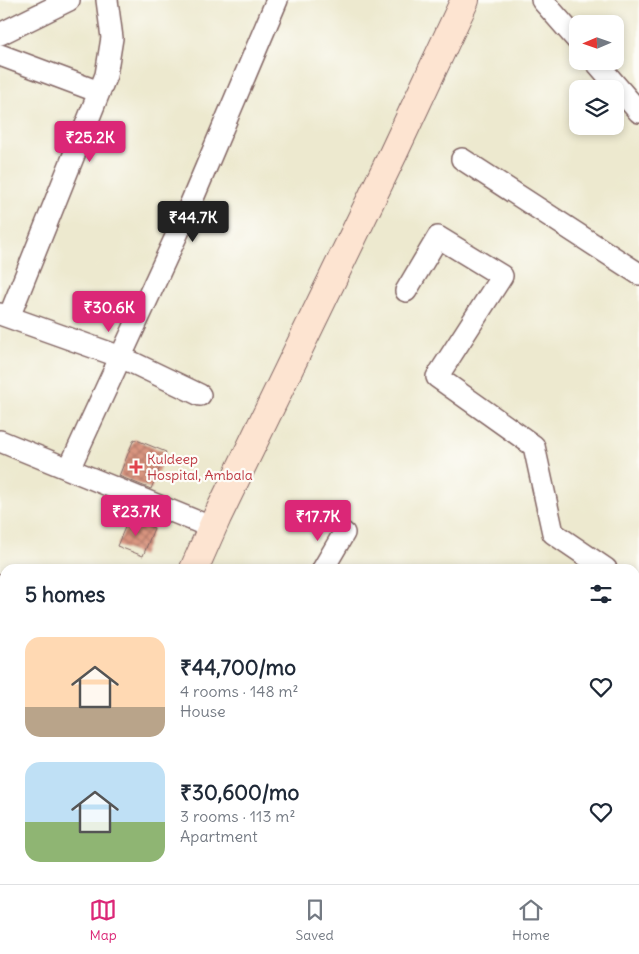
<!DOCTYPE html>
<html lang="en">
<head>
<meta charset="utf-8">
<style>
	body { margin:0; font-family:Delius,sans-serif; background:#f6f6f7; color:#1f2937; height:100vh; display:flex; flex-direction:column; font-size:19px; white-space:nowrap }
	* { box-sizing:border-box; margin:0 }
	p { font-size:16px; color:#747a83 }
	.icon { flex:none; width:28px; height:28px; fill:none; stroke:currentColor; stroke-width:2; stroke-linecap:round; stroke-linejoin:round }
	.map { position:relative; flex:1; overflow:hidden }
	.details { position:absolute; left:0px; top:564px; width:640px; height:321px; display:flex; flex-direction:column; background:#fff; border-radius:15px 15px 0 0; box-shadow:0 2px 8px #0003 }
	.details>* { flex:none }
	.needle { width:32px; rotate:268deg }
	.buttons { position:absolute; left:569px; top:15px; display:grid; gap:10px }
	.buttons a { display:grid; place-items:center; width:55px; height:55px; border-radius:10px; background:#fff; box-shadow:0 2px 8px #0003; font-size:25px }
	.price { position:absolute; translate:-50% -42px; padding:0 11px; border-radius:5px; background:#db2777; color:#fff; font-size:16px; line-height:32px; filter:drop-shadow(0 1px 2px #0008) }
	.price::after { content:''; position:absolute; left:50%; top:30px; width:15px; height:11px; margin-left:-8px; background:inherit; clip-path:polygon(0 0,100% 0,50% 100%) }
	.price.active { background:#222; color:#fff }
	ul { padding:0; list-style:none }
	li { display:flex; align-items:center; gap:15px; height:125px; padding:0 25px }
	li span { display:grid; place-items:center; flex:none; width:140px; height:100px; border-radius:15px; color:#555 }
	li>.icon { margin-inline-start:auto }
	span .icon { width:60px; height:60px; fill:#fffc; stroke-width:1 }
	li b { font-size:21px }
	h2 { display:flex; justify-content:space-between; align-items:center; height:60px; padding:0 25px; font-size:21px }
	.tabs { display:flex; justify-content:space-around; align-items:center; height:70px; border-top:1px solid #e0e1e3; background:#fff; font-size:14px; color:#747a83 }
	.tabs a { display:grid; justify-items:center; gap:2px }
	.tabs .active { color:#db2777 }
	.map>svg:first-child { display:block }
</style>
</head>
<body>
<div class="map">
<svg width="639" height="884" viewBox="0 0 639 884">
	<defs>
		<pattern id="building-cross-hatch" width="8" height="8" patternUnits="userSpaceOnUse" patternTransform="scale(1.25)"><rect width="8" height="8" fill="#d99580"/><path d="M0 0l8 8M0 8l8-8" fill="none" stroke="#b27969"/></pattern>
	</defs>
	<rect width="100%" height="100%" fill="#fdfcf7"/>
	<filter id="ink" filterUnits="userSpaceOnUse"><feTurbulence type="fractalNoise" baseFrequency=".02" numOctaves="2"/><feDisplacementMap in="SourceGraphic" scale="10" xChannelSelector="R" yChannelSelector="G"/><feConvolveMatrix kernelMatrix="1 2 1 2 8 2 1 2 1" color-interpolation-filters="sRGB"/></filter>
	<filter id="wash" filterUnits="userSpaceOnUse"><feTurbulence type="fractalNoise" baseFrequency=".0096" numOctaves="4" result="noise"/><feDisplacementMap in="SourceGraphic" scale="20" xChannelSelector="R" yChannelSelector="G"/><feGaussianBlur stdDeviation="1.12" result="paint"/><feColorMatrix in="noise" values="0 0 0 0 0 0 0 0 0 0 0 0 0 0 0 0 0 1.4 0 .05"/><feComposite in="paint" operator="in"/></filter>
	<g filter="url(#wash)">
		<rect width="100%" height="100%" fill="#ede9cf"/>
		<g id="blocks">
			<path fill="url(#building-cross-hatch)" d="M134 439 166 452 151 489 119 476Z
				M129 518 154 528 143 556 117 546Z"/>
		</g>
	</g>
	<g filter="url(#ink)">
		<use href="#blocks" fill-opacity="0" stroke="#836664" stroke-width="1"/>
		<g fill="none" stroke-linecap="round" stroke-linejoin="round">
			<defs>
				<path id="street" d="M542 0 578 41
					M0 34 69 0
					M0 55 99 92
					M595 61 639 112
					M462 159 639 274
					M406 291 438 237 502 276 437 377 534 446 553 533 606 569
					M0 314 121 357 200 395
					M9 317 106 75 112 38 107 0
					M0 441 213 528
					M69 469 185 217 277 0
					M323 569 344 533
					M0 585 5 587
					M635 588 639 591
					M0 629 5 617
					M635 657 639 651
					M635 756 639 759
					M635 866 639 860
					M361 880 368 884
					M394 884 396 880
					M459 884 461 880
					M624 884 627 880"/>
				<path id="secondary" d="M194 569 217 517 393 154 465 0
					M60 884 61 880"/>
			</defs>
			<use href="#street" stroke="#836664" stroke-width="24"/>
			<use href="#secondary" stroke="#836664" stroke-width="30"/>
			<use href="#street" stroke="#fff" stroke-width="21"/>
			<use href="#secondary" stroke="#fde4d1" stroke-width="28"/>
		</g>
	</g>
	<path fill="#e0444e" stroke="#fdfcf7" stroke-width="2" d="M133.5 459.5h5v5h5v5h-5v5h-5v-5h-5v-5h5z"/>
	<g text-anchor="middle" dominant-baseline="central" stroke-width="4.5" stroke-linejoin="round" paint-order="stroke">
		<g font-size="14" fill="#be3a42" stroke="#fdfcf7" text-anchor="start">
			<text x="147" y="459">Kuldeep<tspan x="147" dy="16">Hospital, Ambala</tspan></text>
		</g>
	</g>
</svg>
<div class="buttons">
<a><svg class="needle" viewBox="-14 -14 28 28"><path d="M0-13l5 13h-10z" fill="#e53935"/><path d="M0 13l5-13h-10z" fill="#747a83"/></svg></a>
<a><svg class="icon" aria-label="layers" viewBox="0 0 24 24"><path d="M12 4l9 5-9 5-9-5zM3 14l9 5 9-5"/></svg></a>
</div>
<b class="price" style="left:90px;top:163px">₹25.2K</b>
<b class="price active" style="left:193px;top:243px">₹44.7K</b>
<b class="price" style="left:109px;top:333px">₹30.6K</b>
<b class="price" style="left:136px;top:537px">₹23.7K</b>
<b class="price" style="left:318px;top:542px">₹17.7K</b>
<section class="details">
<h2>5 homes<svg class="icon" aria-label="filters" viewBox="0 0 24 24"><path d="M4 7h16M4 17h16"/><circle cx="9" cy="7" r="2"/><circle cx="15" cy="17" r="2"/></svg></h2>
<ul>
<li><span style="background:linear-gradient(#ffd9b3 70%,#b9a48a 0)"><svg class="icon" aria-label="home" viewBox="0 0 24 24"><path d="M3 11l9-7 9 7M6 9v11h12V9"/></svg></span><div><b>₹44,700/mo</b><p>4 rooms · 148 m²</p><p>House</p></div><svg class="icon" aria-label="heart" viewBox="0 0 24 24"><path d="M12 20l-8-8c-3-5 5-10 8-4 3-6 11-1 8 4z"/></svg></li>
<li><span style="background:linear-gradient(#bfe0f5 60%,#8fb573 0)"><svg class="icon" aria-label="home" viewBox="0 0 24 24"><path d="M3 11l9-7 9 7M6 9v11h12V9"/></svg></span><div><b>₹30,600/mo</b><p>3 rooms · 113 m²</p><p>Apartment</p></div><svg class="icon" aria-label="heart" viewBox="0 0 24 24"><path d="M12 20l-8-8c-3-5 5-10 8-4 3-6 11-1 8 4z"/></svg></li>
</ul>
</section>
</div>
<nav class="tabs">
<a class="active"><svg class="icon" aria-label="map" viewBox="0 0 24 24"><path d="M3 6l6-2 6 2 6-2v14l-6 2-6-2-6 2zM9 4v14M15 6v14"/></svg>Map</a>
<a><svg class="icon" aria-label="saved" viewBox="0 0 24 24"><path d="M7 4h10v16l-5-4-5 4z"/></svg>Saved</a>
<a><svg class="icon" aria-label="home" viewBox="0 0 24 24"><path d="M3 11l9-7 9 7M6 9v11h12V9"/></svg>Home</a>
</nav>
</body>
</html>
